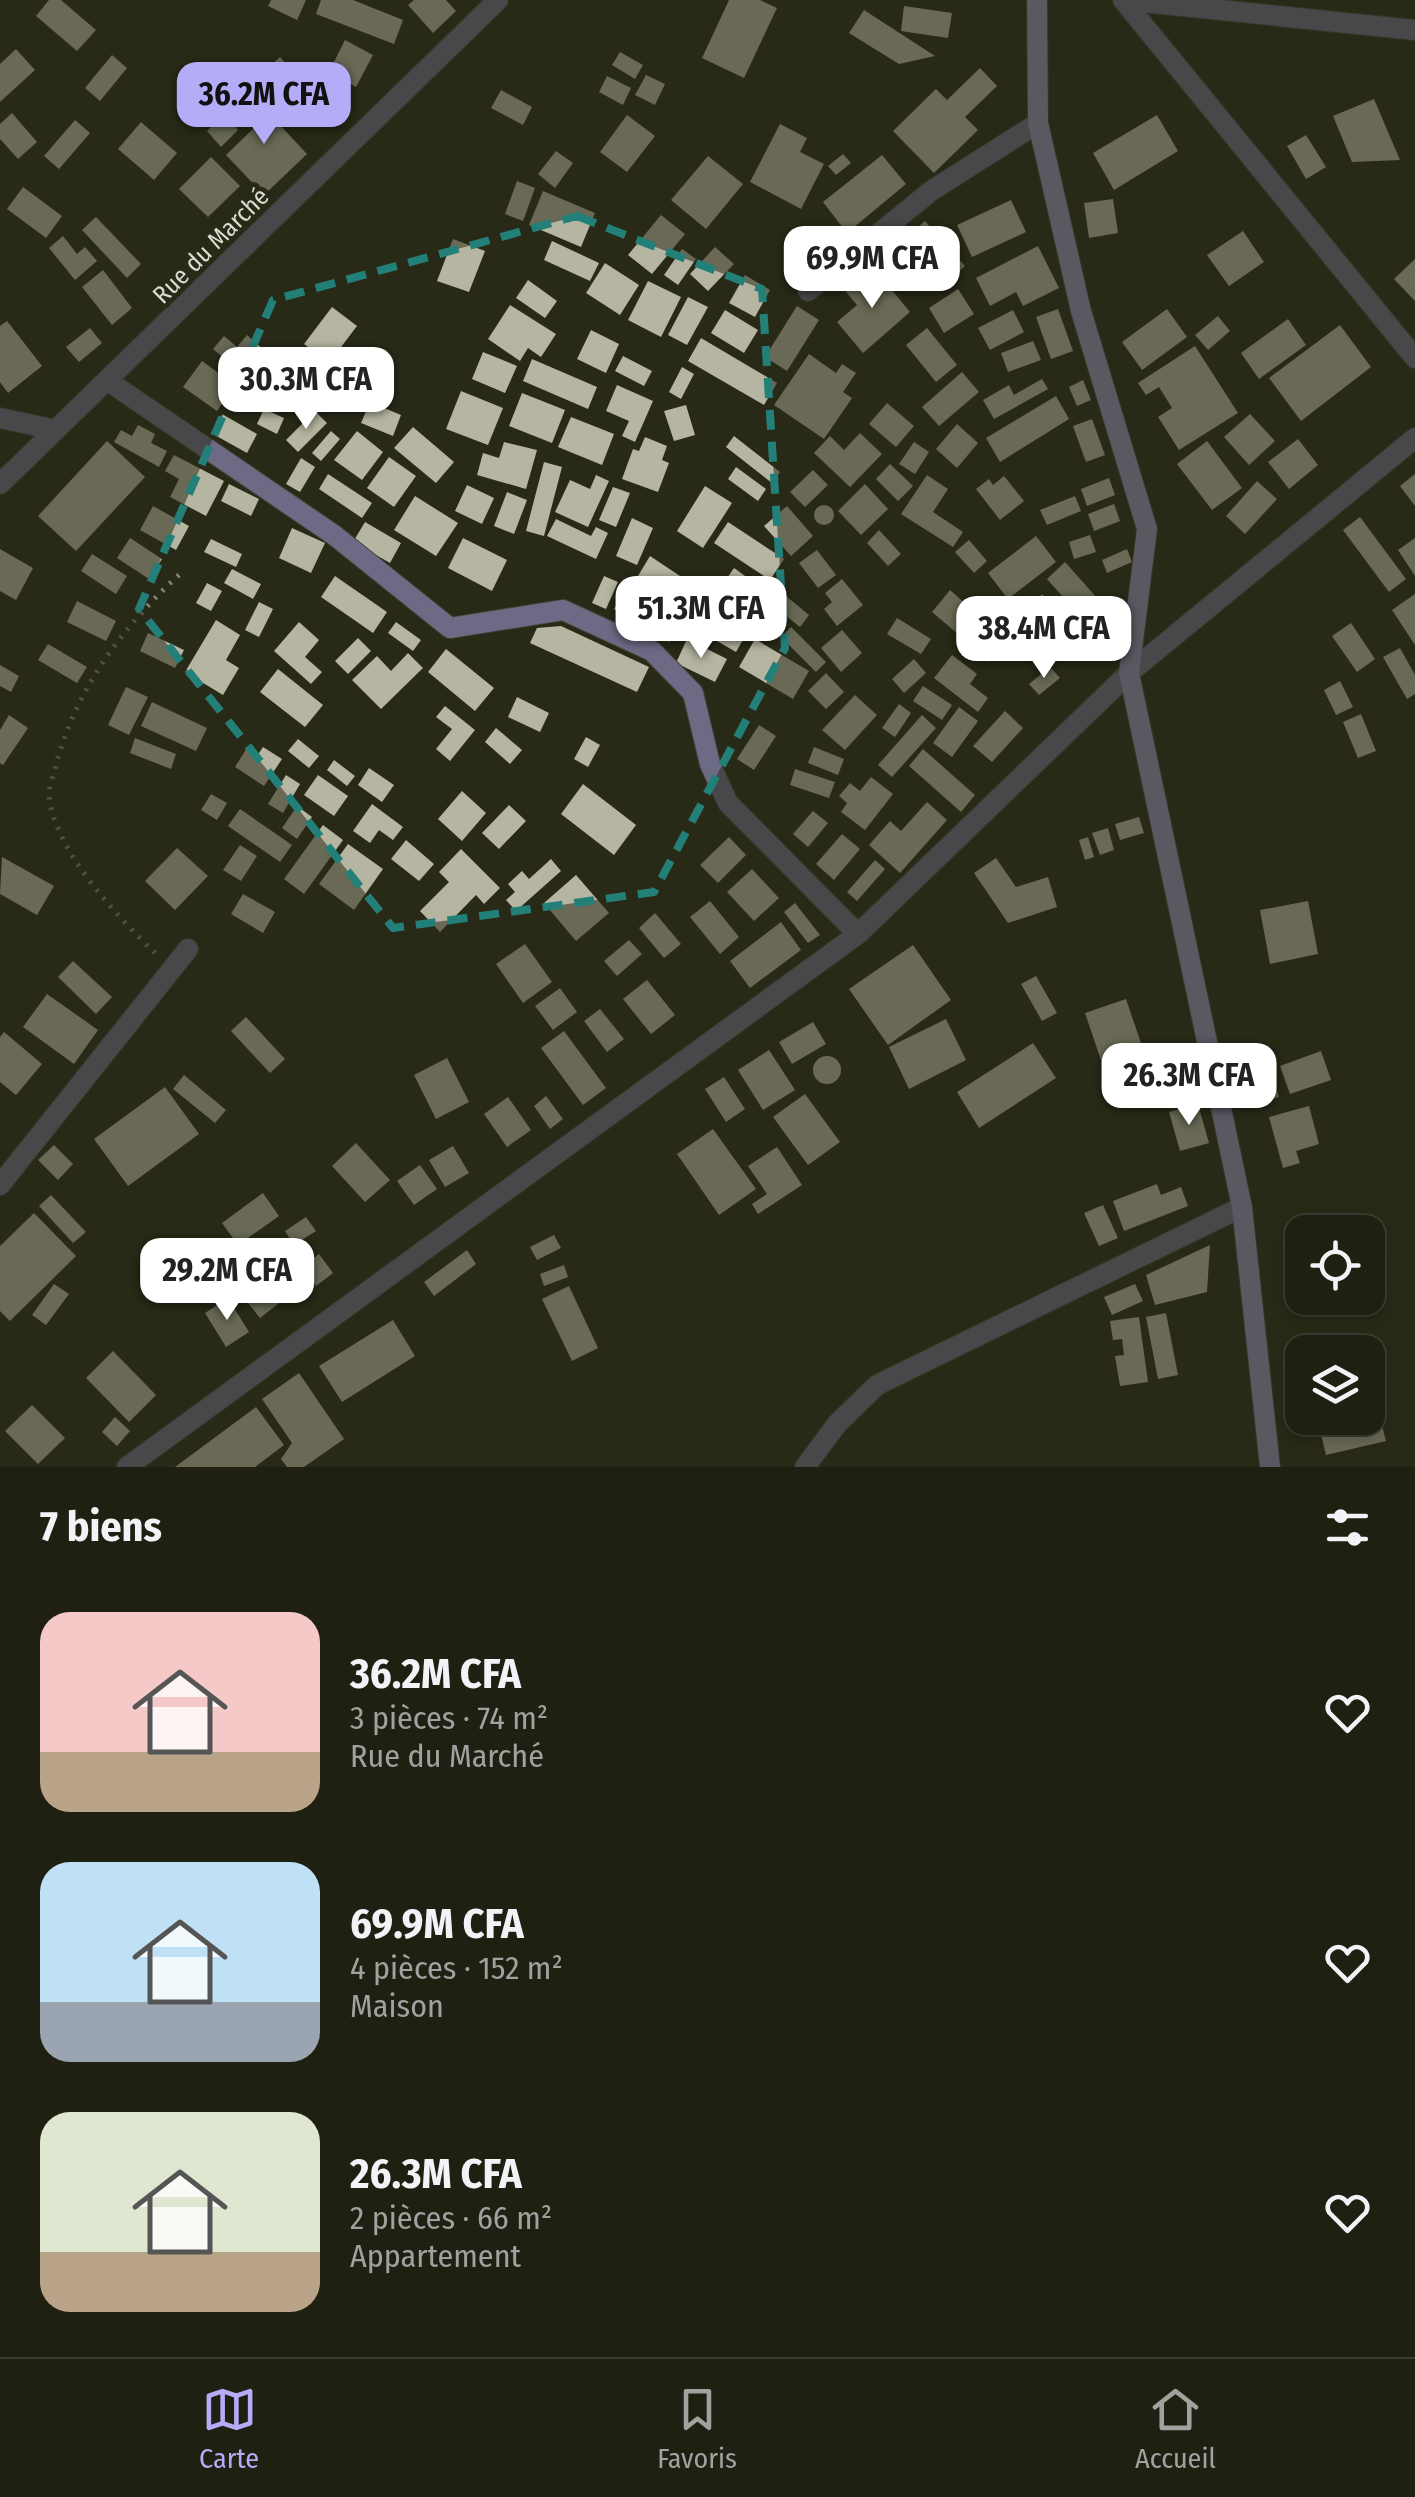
<!DOCTYPE html>
<html lang="fr">
<head>
<meta charset="utf-8">
<style>
	body { margin:0; font-family:"Fira Sans Condensed",sans-serif; background:#2c2c20; color:#f1f3f6; height:100vh; display:flex; flex-direction:column; font-size:38px; white-space:nowrap }
	* { box-sizing:border-box; margin:0 }
	p { font-size:32px; color:#a1a29f }
	.icon { flex:none; width:55px; height:55px; fill:none; stroke:currentColor; stroke-width:2; stroke-linecap:round; stroke-linejoin:round }
	.map { position:relative; height:1467px; overflow:hidden }
	.panel { display:flex; flex-direction:column; background:#1f1f12; flex:1 }
	.panel>* { flex:none }
	.fabs { position:absolute; left:1285px; top:1215px; display:grid; gap:20px }
	.fabs a { display:grid; place-items:center; width:100px; height:100px; border-radius:20px; background:#1f1f12; box-shadow:0 5px 15px #0003,0 0 0 2px #3c3d32; font-size:50px }
	.price { position:absolute; translate:-50% -85px; padding:0 22px; border-radius:20px; background:#fff; color:#222; font-size:32px; line-height:65px; filter:drop-shadow(0 2px 5px #0008) }
	.price::after { content:''; position:absolute; left:50%; top:60px; width:30px; height:22px; margin-left:-15px; background:inherit; clip-path:polygon(0 0,100% 0,50% 100%) }
	.price.on { background:#b5acf8; color:#111 }
	ul { padding:0; list-style:none }
	li { display:flex; align-items:center; gap:30px; height:250px; padding:0 40px }
	li span { display:grid; place-items:center; flex:none; width:280px; height:200px; border-radius:30px; color:#555 }
	li>.icon { margin-inline-start:auto }
	span .icon { width:120px; height:120px; fill:#fffc; stroke-width:1 }
	li b { font-size:42px }
	h2 { display:flex; justify-content:space-between; align-items:center; height:120px; padding:0 40px; font-size:42px }
	.tab-bar { display:flex; justify-content:space-around; align-items:center; height:140px; border-top:2px solid #3c3d32; background:#1f1f12; font-size:28px; color:#a1a29f }
	.tab-bar a { display:grid; justify-items:center; gap:5px }
	.tab-bar .on { color:#b5acf8 }
	.map>svg:first-child { display:block }
</style>
</head>
<body>
<div class="map">
<svg width="1415" height="1467" viewBox="0 0 1415 1467">
	<rect width="100%" height="100%" fill="#292918"/>
	<path fill="#b6b5a1" d="M49 0H61L96 30 77 51 36 16Z
		M271 0H306L297 20 268 6Z
		M321 0H353L403 20 394 44 316 14Z
		M414 0H446L456 11 433 33 408 5Z
		M729 0H760L777 8 744 78 702 58Z
		M904 6 952 13 948 38 901 31Z
		M864 10 935 56 899 64 849 33Z
		M345 40 373 55 356 87 329 72Z
		M16 49 35 70 0 102V64Z
		M620 52 643 65 635 79 612 65Z
		M112 55 127 68 100 101 85 88Z
		M280 57 290 68 262 94 252 83Z
		M980 68 997 86 965 117 978 130 934 173 893 131 936 89 947 100Z
		M646 75 665 84 655 105 635 95Z
		M607 76 631 88 623 105 599 92Z
		M247 90 307 154 264 195 226 155 256 126 234 103Z
		M501 90 532 107 523 125 491 108Z
		M1374 99 1400 160 1352 162 1333 116Z
		M12 113 37 142 18 159 0 139V124Z
		M224 114 238 130 221 147 207 131Z
		M627 115 655 136 627 172 600 152Z
		M1157 115 1178 151 1114 190 1093 153Z
		M75 120 90 133 59 169 44 156Z
		M141 122 177 153 154 180 118 149Z
		M780 124 807 138 800 152 824 164 801 209 750 182Z
		M1306 135 1326 167 1306 179 1287 146Z
		M556 151 573 163 555 188 538 174Z
		M843 154 851 163 836 175 828 166Z
		M882 155 906 184 847 233 823 202Z
		M708 156 743 184 706 229 671 200Z
		M211 157 240 186 208 217 179 189Z
		M517 181 535 188 523 221 505 214Z
		M23 187 62 216 46 238 7 209Z
		M543 191 595 213 581 247 529 225Z
		M1113 199 1118 233 1089 238 1084 203Z
		M1011 200 1026 232 972 257 957 225Z
		M661 215 685 234 652 274 628 255Z
		M96 217 141 264 127 278 82 230Z
		M925 221 965 266 945 284 934 272 917 287 888 254Z
		M1243 231 1264 262 1229 286 1207 255Z
		M63 236 77 254 85 247 97 261 75 280 49 248Z
		M453 239 485 251 469 292 437 281Z
		M552 241 599 263 590 281 544 260Z
		M1038 246 1059 288 1023 306 1016 292 990 306 976 278Z
		M715 247 734 264 708 291 690 274Z
		M682 249 696 259 678 285 664 275Z
		M1415 259V301L1394 279Z
		M605 263 639 285 620 315 586 293Z
		M874 268 910 312 863 353 837 322 857 305 846 292Z
		M103 270 132 308 112 325 82 287Z
		M745 275 770 290 755 317 729 303Z
		M528 280 557 301 545 318 516 298Z
		M648 281 681 297 661 337 628 320Z
		M958 289 974 314 944 333 929 308Z
		M688 297 708 307 687 345 668 335Z
		M510 305 556 334 541 357 528 348 520 361 488 339Z
		M797 306 819 320 787 371 765 357Z
		M332 307 357 326 329 363 304 344Z
		M1058 309 1073 351 1051 359 1036 317Z
		M1167 309 1187 337 1142 370 1122 342Z
		M725 310 758 330 744 353 711 333Z
		M1013 310 1024 332 990 350 978 328Z
		M1218 316 1230 331 1208 350 1195 335Z
		M1288 319 1306 345 1259 379 1241 353Z
		M7 321 42 366 8 393 0 382V326Z
		M1340 325 1371 367 1301 421 1269 378Z
		M90 328 102 343 79 362 66 347Z
		M927 328 957 365 936 382 906 345Z
		M591 330 619 344 606 373 577 359Z
		M247 335 264 350 243 374 213 349 224 336 237 347Z
		M701 338 777 383 764 405 688 361Z
		M1033 341 1041 360 1008 372 1001 353Z
		M1195 346 1238 413 1179 450 1158 417 1172 408 1159 387 1146 395 1138 383Z
		M483 352 517 366 505 393 472 379Z
		M809 354 836 373 842 364 856 373 843 392 852 398 824 439 774 405Z
		M623 356 652 371 644 386 615 371Z
		M532 359 597 387 588 409 523 381Z
		M202 361 235 385 217 411 183 387Z
		M345 362 368 382 358 394 335 374Z
		M682 367 694 374 681 399 669 392Z
		M962 372 979 392 939 426 922 407Z
		M1042 379 1048 389 994 419 983 400 1009 385 1014 395Z
		M1083 380 1091 400 1077 406 1069 387Z
		M617 385 653 401 635 442 622 436 629 421 606 411Z
		M461 391 503 408 488 445 446 429Z
		M522 393 565 410 552 443 509 426Z
		M1056 396 1069 419 1000 462 986 438Z
		M370 402 401 415 393 436 361 423Z
		M887 403 914 426 896 447 869 424Z
		M686 405 695 435 674 441 664 411Z
		M264 409 284 418 277 434 257 424Z
		M315 411 327 423 298 452 286 440Z
		M222 414 257 434 247 453 211 433Z
		M1250 414 1275 441 1249 465 1224 437Z
		M571 417 614 434 602 465 558 447Z
		M1092 419 1105 455 1086 462 1073 426Z
		M957 424 978 443 957 468 936 449Z
		M138 425 155 434 151 443 167 451 159 467 114 442 121 430 132 436Z
		M413 427 454 462 436 483 394 448Z
		M331 431 340 439 321 461 312 453Z
		M357 431 383 452 362 480 334 460Z
		M860 433 882 454 850 487 814 453 830 436 844 450Z
		M734 436 780 472 772 483 726 447Z
		M645 437 667 446 662 460 669 463 658 492 622 479 633 449 639 451Z
		M1298 439 1318 465 1289 489 1268 462Z
		M107 441 145 477 76 551 38 516Z
		M1207 441 1242 488 1212 510 1177 464Z
		M504 442 537 450 526 489 477 475 483 453 499 458Z
		M914 442 929 452 915 474 899 464Z
		M174 455 224 481 206 516 170 497 179 479 165 471Z
		M389 457 416 476 394 507 367 488Z
		M301 458 315 467 300 492 286 484Z
		M544 462 562 467 544 536 526 531Z
		M890 464 913 486 898 501 876 479Z
		M736 467 766 489 758 501 728 479Z
		M813 470 828 485 805 507 790 492Z
		M328 474 372 503 362 518 319 489Z
		M1415 474V506L1400 486Z
		M596 475 609 481 588 527 555 512 570 480 590 489Z
		M927 475 948 489 933 512 963 532 953 547 901 514Z
		M1004 476 1024 501 1000 520 976 489 989 479 993 485Z
		M1109 478 1115 495 1087 506 1081 489Z
		M1257 481 1277 499 1245 534 1226 516Z
		M229 484 259 499 251 516 221 501Z
		M865 484 888 509 861 535 838 511Z
		M467 485 494 498 482 524 455 511Z
		M705 486 732 503 703 548 677 531Z
		M613 487 630 493 616 527 599 520Z
		M507 492 527 500 514 534 494 526Z
		M415 496 458 523 436 556 394 530Z
		M1075 496 1081 511 1047 525 1040 510Z
		M1114 504 1120 521 1094 531 1088 514Z
		M814 515a10 10 0 1 1 20 0a10 10 0 1 1-20 0Z
		M153 506 189 526 176 550 140 530Z
		M787 506 813 536 791 556 764 526Z
		M1360 517 1406 579 1389 592 1343 530Z
		M632 518 653 528 637 565 616 556Z
		M556 519 591 536 596 527 608 533 596 559 547 536Z
		M365 522 401 543 390 563 353 542Z
		M728 522 784 559 770 580 714 543Z
		M292 528 325 543 311 573 279 558Z
		M879 530 901 554 888 566 867 543Z
		M1090 535 1096 552 1074 559 1069 542Z
		M1036 536 1056 562 1008 599 988 573Z
		M130 538 162 559 149 579 117 558Z
		M463 538 507 560 492 591 448 568Z
		M1415 538V576L1398 550Z
		M211 539 242 554 236 567 204 552Z
		M969 540 987 561 974 573 955 552Z
		M0 549 33 568 16 600 0 591Z
		M1127 549 1132 562 1107 573 1102 560Z
		M817 550 836 575 818 588 799 563Z
		M92 554 127 576 116 594 81 571Z
		M650 556 683 578 670 597 638 576Z
		M1065 562 1097 598 1079 615 1047 579Z
		M734 568 766 591 748 617 716 594Z
		M232 569 261 584 253 599 224 583Z
		M335 576 387 612 373 633 321 597Z
		M604 576 618 582 606 609 592 603Z
		M842 579 863 605 837 626 824 609 832 602 825 593Z
		M207 583 222 591 211 611 196 603Z
		M627 585 646 595 632 619 614 609Z
		M950 590 976 613 958 634 932 612Z
		M684 594 748 631 736 652 672 615Z
		M1042 594 1054 606 1034 626 1021 614Z
		M1415 594V645L1392 610Z
		M786 596 809 615 800 627 776 608Z
		M77 601 116 621 106 641 67 622Z
		M259 602 273 609 259 637 245 630Z
		M646 607 678 626 669 642 636 623Z
		M897 618 931 639 921 654 887 634Z
		M216 620 240 635 226 660 239 668 223 695 185 672Z
		M1050 621 1070 638 1050 660 1031 642Z
		M299 622 319 640 305 657 322 672 311 684 274 651Z
		M396 622 421 640 413 651 388 633Z
		M998 623 1013 639 989 662 974 647Z
		M1351 623 1375 659 1357 672 1332 636Z
		M561 626 649 667 637 692 530 643 537 628Z
		M791 627 826 662 816 672 781 637Z
		M842 630 862 653 841 672 821 648Z
		M148 633 184 650 175 668 140 651Z
		M358 638 371 651 348 674 335 661Z
		M687 639 727 659 715 682 676 663Z
		M755 639 809 671 793 699 739 667Z
		M48 644 87 667 77 683 38 660Z
		M1400 648 1415 675V694L1407 699 1383 657Z
		M446 649 494 688 475 711 428 672Z
		M408 653 423 668 381 709 352 680 377 656 391 671Z
		M952 655 977 674 970 684 988 698 978 712 934 678Z
		M914 659 926 673 904 693 892 679Z
		M0 665 19 676 11 692 0 686Z
		M1050 667 1060 678 1039 695 1029 684Z
		M278 669 323 705 305 727 260 692Z
		M826 673 844 692 826 709 808 691Z
		M1340 681 1353 707 1336 715 1324 690Z
		M923 686 952 705 942 720 913 701Z
		M126 687 148 697 129 735 108 725Z
		M855 695 877 715 845 750 822 730Z
		M517 697 549 713 540 732 508 717Z
		M152 702 207 728 196 751 141 726Z
		M899 704 911 713 895 737 882 728Z
		M445 706 475 730 450 761 436 749 452 729 436 717Z
		M959 707 978 721 952 757 933 743Z
		M1005 711 1023 728 992 762 973 746Z
		M1361 714 1376 751 1358 758 1343 722Z
		M9 715 28 728 3 765 0 763V730Z
		M922 715 936 728 892 777 878 765Z
		M759 725 776 736 754 770 737 759Z
		M496 728 522 750 510 764 485 742Z
		M586 737 600 745 588 767 574 759Z
		M135 738 176 754 171 769 130 753Z
		M298 739 319 756 309 768 288 751Z
		M263 747 282 759 264 786 235 767 247 748 257 756Z
		M814 747 844 759 838 775 808 763Z
		M923 749 975 795 961 812 909 766Z
		M334 760 355 776 347 786 327 770Z
		M369 768 394 785 382 802 358 785Z
		M795 769 835 782 829 798 790 785Z
		M286 775 300 784 283 813 268 804Z
		M318 775 348 796 334 816 304 795Z
		M871 777 893 794 865 830 841 812 847 803 839 796 850 783 860 791Z
		M583 784 636 825 614 855 561 814Z
		M462 791 486 813 462 841 438 819Z
		M211 794 227 803 217 820 201 810Z
		M927 802 947 820 900 873 869 845 890 821 901 831Z
		M372 804 403 827 393 840 379 830 370 843 353 831Z
		M509 805 526 821 499 849 482 833Z
		M297 806 312 817 297 839 282 828Z
		M240 809 292 845 280 862 228 826Z
		M813 811 828 823 808 847 793 834Z
		M1139 817 1144 833 1120 840 1115 824Z
		M323 825 343 840 304 894 284 879Z
		M1108 828 1114 850 1100 855 1092 833Z
		M842 834 860 849 834 880 816 864Z
		M729 837 746 855 718 883 700 865Z
		M1088 837 1094 857 1085 860 1079 840Z
		M406 840 434 864 419 881 391 859Z
		M348 844 383 869 354 910 319 884Z
		M240 845 257 856 241 881 223 870Z
		M177 848 208 876 175 910 145 881Z
		M461 849 500 888 484 904 476 895 440 932 420 911 449 882 439 872Z
		M2 857 54 886 37 915 0 894Z
		M996 858 1016 887 1048 877 1057 907 1008 923 974 873Z
		M551 859 561 871 516 911 506 900 515 892 508 884 522 871 529 879Z
		M875 860 885 869 857 901 847 892Z
		M752 869 779 898 754 921 727 892Z
		M576 875 609 913 576 941 544 903Z
		M243 894 275 912 263 933 231 914Z
		M710 901 739 937 720 954 690 917Z
		M1308 901 1318 954 1270 964 1260 910Z
		M795 903 820 935 808 943 784 912Z
		M655 913 681 944 664 958 639 928Z
		M781 922 801 950 750 988 730 961Z
		M629 940 642 954 617 976 604 961Z
		M525 944 552 982 523 1003 496 964Z
		M913 945 951 1000 888 1045 849 989Z
		M73 961 112 997 96 1014 58 977Z
		M1036 976 1057 1013 1042 1021 1021 984Z
		M647 980 675 1015 651 1034 623 999Z
		M560 988 577 1012 553 1030 535 1006Z
		M47 994 98 1030 74 1064 23 1027Z
		M1126 999 1145 1055 1104 1069 1085 1013Z
		M600 1009 624 1039 607 1052 584 1021Z
		M246 1017 285 1059 270 1073 231 1031Z
		M946 1019 966 1060 909 1089 889 1047Z
		M813 1022 826 1044 792 1064 779 1042Z
		M564 1031 606 1088 583 1105 541 1048Z
		M4 1032 42 1064 16 1095 0 1082V1037Z
		M1033 1043 1056 1078 979 1128 957 1092Z
		M769 1050 795 1090 763 1110 738 1070Z
		M1321 1051 1331 1080 1290 1094 1280 1066Z
		M813 1070a14 14 0 1 1 28 0a14 14 0 1 1-28 0Z
		M1170 1057 1190 1088 1172 1100 1152 1068Z
		M1266 1057 1279 1097 1257 1104 1244 1064Z
		M447 1058 469 1102 436 1119 414 1075Z
		M184 1075 226 1110 215 1123 173 1089Z
		M724 1077 745 1109 726 1122 705 1089Z
		M165 1087 199 1134 128 1186 94 1139Z
		M805 1094 840 1142 808 1165 773 1117Z
		M546 1096 563 1119 550 1129 534 1106Z
		M508 1097 531 1130 507 1147 484 1114Z
		M1198 1104 1209 1143 1180 1151 1169 1112Z
		M1309 1106 1319 1144 1296 1151 1300 1163 1283 1168 1269 1117Z
		M713 1129 756 1189 719 1215 677 1154Z
		M356 1143 390 1180 365 1202 332 1166Z
		M54 1145 73 1164 58 1180 38 1160Z
		M453 1146 469 1173 445 1187 429 1160Z
		M777 1147 802 1185 758 1214 752 1204 767 1194 748 1166Z
		M420 1165 437 1189 414 1205 397 1181Z
		M1157 1184 1161 1195 1181 1187 1188 1206 1124 1231 1113 1201Z
		M263 1193 279 1216 238 1245 222 1223Z
		M51 1195 86 1232 73 1243 39 1206Z
		M1103 1205 1118 1238 1099 1246 1084 1213Z
		M34 1213 76 1256 10 1321 0 1311V1246Z
		M306 1217 316 1231 294 1245 285 1231Z
		M554 1235 561 1248 537 1260 530 1247Z
		M1210 1245 1207 1292 1155 1305 1146 1275Z
		M467 1250 476 1264 434 1296 424 1282Z
		M319 1254 333 1273 316 1286 303 1266Z
		M564 1265 568 1277 544 1286 540 1274Z
		M281 1270 296 1290 260 1318 244 1298Z
		M54 1284 69 1294 46 1325 32 1315Z
		M1135 1284 1143 1301 1112 1315 1104 1297Z
		M569 1286 598 1348 572 1361 542 1299Z
		M228 1298 249 1332 226 1347 205 1313Z
		M1166 1313 1178 1375 1158 1379 1146 1317Z
		M1139 1317 1148 1382 1120 1386 1115 1356 1124 1355 1122 1339 1113 1340 1110 1321Z
		M393 1320 415 1356 342 1402 319 1366Z
		M113 1351 156 1395 129 1422 86 1378Z
		M1368 1371 1386 1441 1326 1455 1317 1418H1368Z
		M299 1373 344 1439 304 1467H287L281 1459 292 1443 262 1399Z
		M32 1405 65 1438 38 1464 5 1431Z
		M256 1407 284 1445 255 1467H175Z
		M115 1417 130 1431 117 1446 102 1432Z"/>
	<g fill="none" stroke-linecap="round" stroke-linejoin="round">
		<defs>
			<path id="street" d="M1123 0 1415 358
				M1123 0 1415 30
				M808 291 931 191 1038 123
				M108 381 334 535 450 628 563 610 652 651 693 693 710 764 728 803 858 934
				M0 418 56 430
				M0 484 498 0
				M0 1185 188 949
				M127 1467 858 934 1129 673 1415 438
				M805 1467 837 1424 877 1385 1242 1207"/>
			<path id="secondary" d="M1037 0 1038 123 1081 311 1147 529 1129 673 1242 1207 1270 1467"/>
		</defs>
		<use href="#street" stroke="#454536" stroke-width="22"/>
		<use href="#secondary" stroke="#454536" stroke-width="22"/>
		<path stroke="#828275" stroke-width="5" stroke-dasharray="2.5 8" stroke-linecap="butt" d="M155 953C118 917 53 849 49 795 49 786 54 774 56 765 76 689 123 626 181 573"/>
		<use href="#street" stroke="#6d6a85" stroke-width="20"/>
		<use href="#secondary" stroke="#9490ba" stroke-width="20"/>
	</g>
	<path d="M0 0H1415V1467H0ZM577 216 762 289 785 648 654 892 393 928 139 609 273 300Z" fill="#292918" fill-opacity=".55" fill-rule="evenodd"/>
	<path fill="none" stroke="#238078" stroke-width="8" stroke-dasharray="20 12" stroke-linejoin="round" d="M577 216 762 289 785 648 654 892 393 928 139 609 273 300Z"/>
	<g text-anchor="middle" dominant-baseline="central" stroke-width="10" stroke-linejoin="round" paint-order="stroke">
		<g font-size="25" fill="#dbdbd1" stroke="#292918">
			<text transform="translate(211 246) rotate(-45)">Rue du Marché</text>
		</g>
	</g>
</svg>
<div class="fabs">
<a><svg class="icon" aria-label="locate" viewBox="0 0 24 24"><circle cx="12" cy="12" r="6"/><path d="M12 2v4M12 18v4M2 12h4M18 12h4"/></svg></a>
<a><svg class="icon" aria-label="layers" viewBox="0 0 24 24"><path d="M12 4l9 5-9 5-9-5zM3 14l9 5 9-5"/></svg></a>
</div>
<b class="price on" style="left:264px;top:147px">36.2M CFA</b>
<b class="price" style="left:872px;top:311px">69.9M CFA</b>
<b class="price" style="left:306px;top:432px">30.3M CFA</b>
<b class="price" style="left:701px;top:661px">51.3M CFA</b>
<b class="price" style="left:1044px;top:681px">38.4M CFA</b>
<b class="price" style="left:1189px;top:1128px">26.3M CFA</b>
<b class="price" style="left:227px;top:1323px">29.2M CFA</b>
</div>
<section class="panel">
<h2>7 biens<svg class="icon" aria-label="filters" viewBox="0 0 24 24"><path d="M4 7h16M4 17h16"/><circle cx="9" cy="7" r="2"/><circle cx="15" cy="17" r="2"/></svg></h2>
<ul>
<li><span style="background:linear-gradient(#f6c9c9 70%,#b9a48a 0)"><svg class="icon" aria-label="home" viewBox="0 0 24 24"><path d="M3 11l9-7 9 7M6 9v11h12V9"/></svg></span><div><b>36.2M CFA</b><p>3 pièces · 74 m²</p><p>Rue du Marché</p></div><svg class="icon" aria-label="heart" viewBox="0 0 24 24"><path d="M12 20l-8-8c-3-5 5-10 8-4 3-6 11-1 8 4z"/></svg></li>
<li><span style="background:linear-gradient(#bfe0f5 70%,#9aa5b1 0)"><svg class="icon" aria-label="home" viewBox="0 0 24 24"><path d="M3 11l9-7 9 7M6 9v11h12V9"/></svg></span><div><b>69.9M CFA</b><p>4 pièces · 152 m²</p><p>Maison</p></div><svg class="icon" aria-label="heart" viewBox="0 0 24 24"><path d="M12 20l-8-8c-3-5 5-10 8-4 3-6 11-1 8 4z"/></svg></li>
<li><span style="background:linear-gradient(#dfe7d0 70%,#b9a48a 0)"><svg class="icon" aria-label="home" viewBox="0 0 24 24"><path d="M3 11l9-7 9 7M6 9v11h12V9"/></svg></span><div><b>26.3M CFA</b><p>2 pièces · 66 m²</p><p>Appartement</p></div><svg class="icon" aria-label="heart" viewBox="0 0 24 24"><path d="M12 20l-8-8c-3-5 5-10 8-4 3-6 11-1 8 4z"/></svg></li>
</ul>
</section>
<nav class="tab-bar">
<a class="on"><svg class="icon" aria-label="map" viewBox="0 0 24 24"><path d="M3 6l6-2 6 2 6-2v14l-6 2-6-2-6 2zM9 4v14M15 6v14"/></svg>Carte</a>
<a><svg class="icon" aria-label="saved" viewBox="0 0 24 24"><path d="M7 4h10v16l-5-4-5 4z"/></svg>Favoris</a>
<a><svg class="icon" aria-label="home" viewBox="0 0 24 24"><path d="M3 11l9-7 9 7M6 9v11h12V9"/></svg>Accueil</a>
</nav>
</body>
</html>
